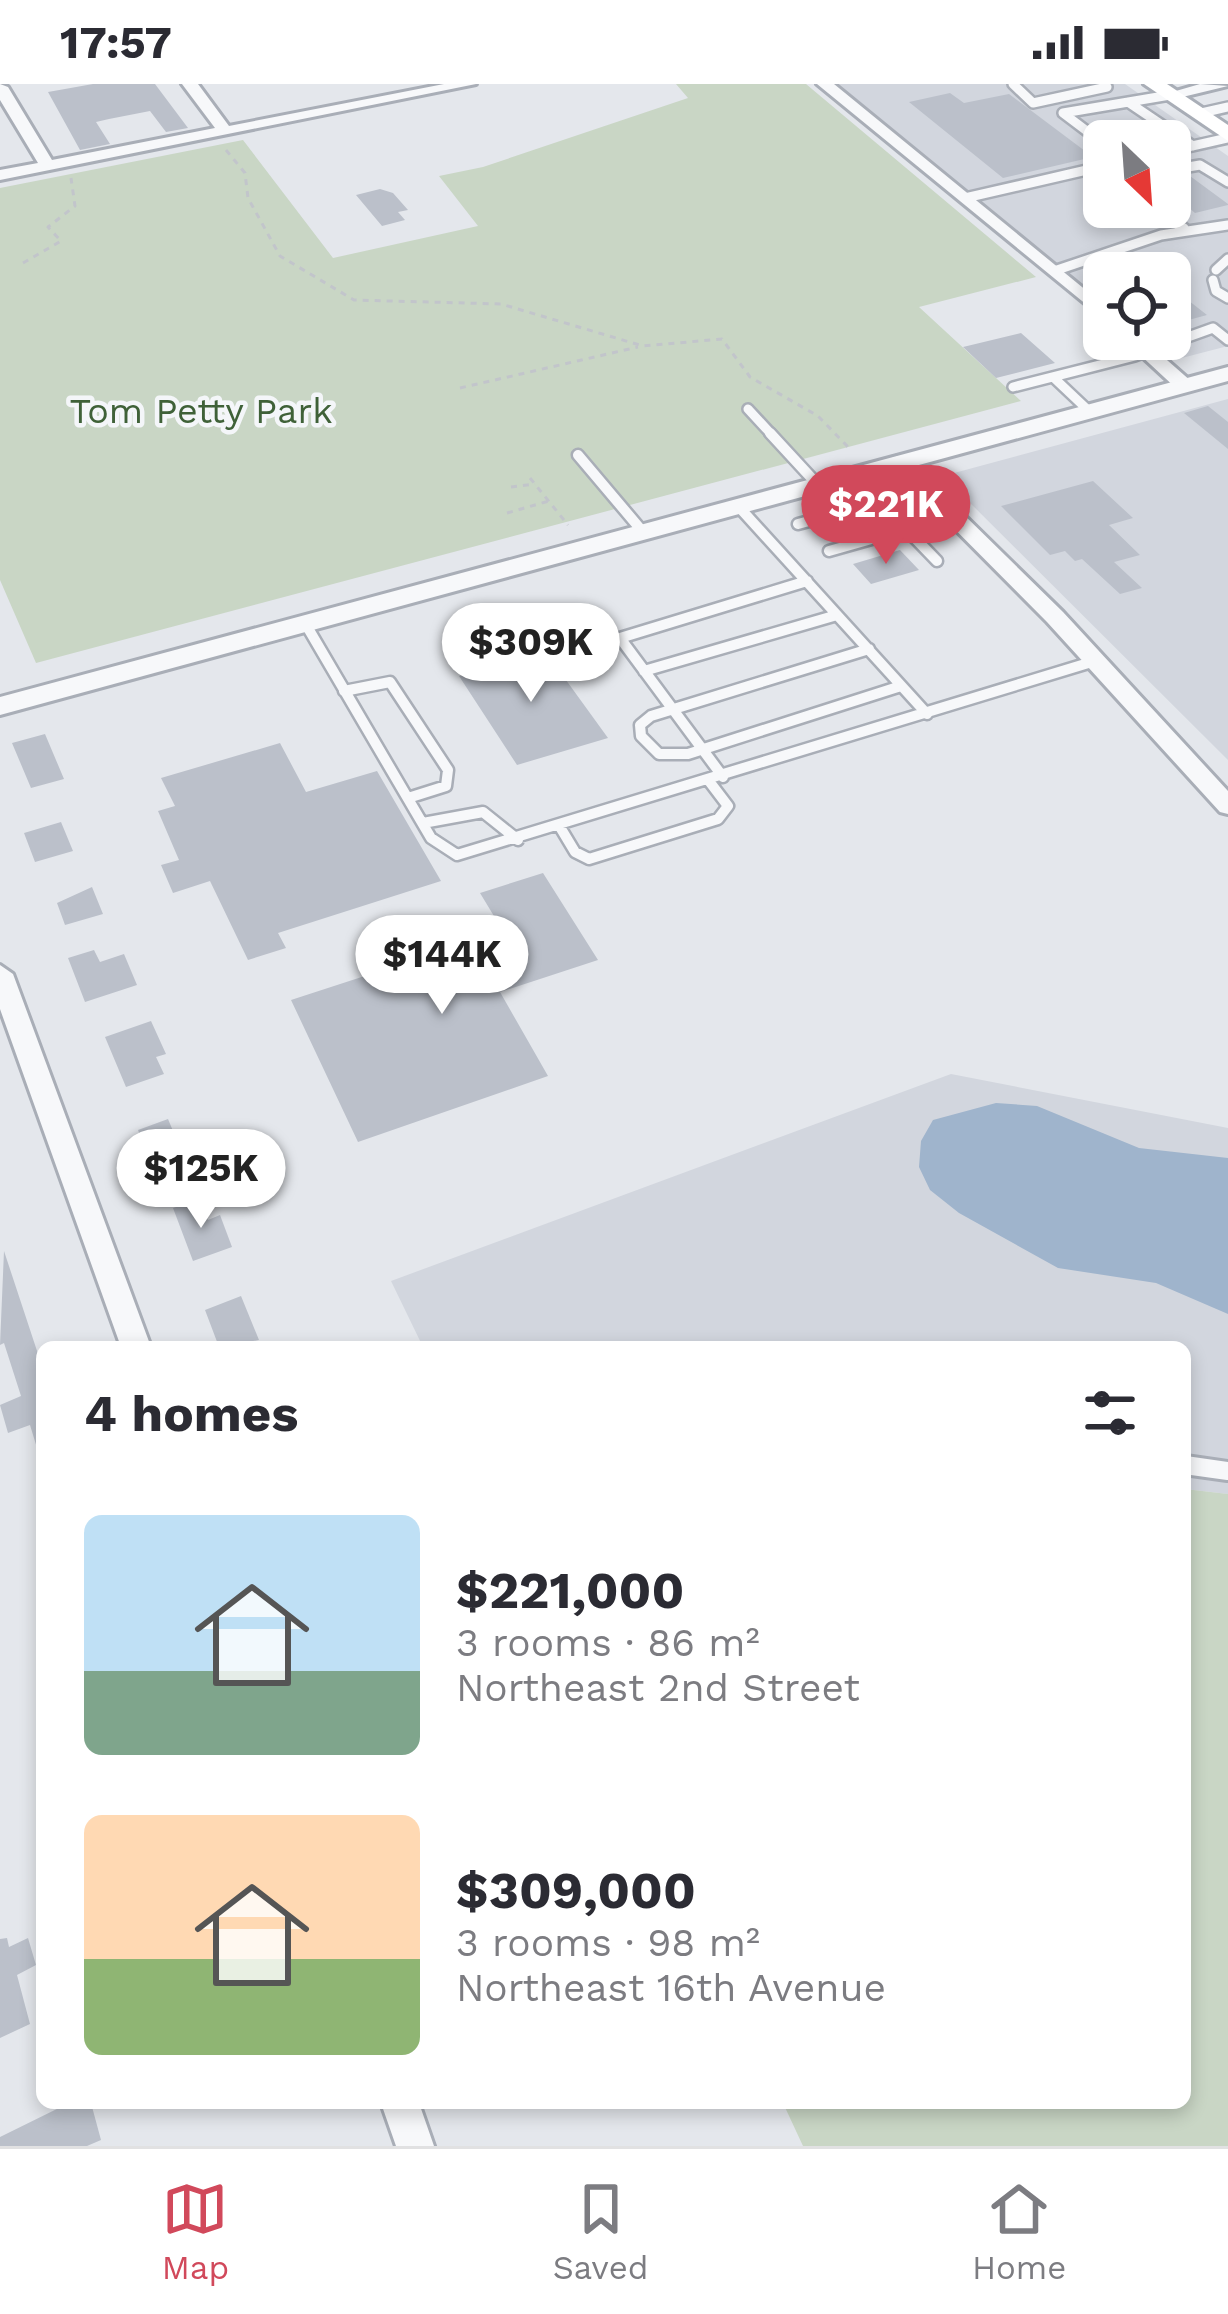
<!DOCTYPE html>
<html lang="en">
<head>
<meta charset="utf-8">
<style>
	body { margin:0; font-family:"Work Sans",sans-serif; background:#f7f7f7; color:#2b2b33; height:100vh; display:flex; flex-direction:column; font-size:45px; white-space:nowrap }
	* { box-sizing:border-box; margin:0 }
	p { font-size:39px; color:#7c7c81 }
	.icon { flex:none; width:66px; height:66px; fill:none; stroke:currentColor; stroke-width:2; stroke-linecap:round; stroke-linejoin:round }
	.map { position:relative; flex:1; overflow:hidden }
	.panel { position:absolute; left:36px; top:1257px; width:1155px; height:768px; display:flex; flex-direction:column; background:#fff; border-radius:18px; box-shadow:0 6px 18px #0003 }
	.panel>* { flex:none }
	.needle { width:78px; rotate:155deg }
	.controls { position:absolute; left:1083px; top:36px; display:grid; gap:24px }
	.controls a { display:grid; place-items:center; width:108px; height:108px; border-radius:18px; background:#fff; box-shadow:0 6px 18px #0003; font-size:60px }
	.price { position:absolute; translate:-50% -102px; padding:0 27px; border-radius:42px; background:#fff; color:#222; font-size:39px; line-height:78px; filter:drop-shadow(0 3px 6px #0008) }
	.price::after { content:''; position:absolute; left:50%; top:72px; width:36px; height:27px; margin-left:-18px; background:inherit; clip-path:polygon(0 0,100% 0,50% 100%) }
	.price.active { background:#d1495b; color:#fff }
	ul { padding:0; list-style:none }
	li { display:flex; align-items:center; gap:36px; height:300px; padding:0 48px }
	li span { display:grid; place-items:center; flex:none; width:336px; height:240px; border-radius:18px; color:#555 }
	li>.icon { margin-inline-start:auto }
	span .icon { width:144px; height:144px; fill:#fffc; stroke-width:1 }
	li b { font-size:51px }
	h2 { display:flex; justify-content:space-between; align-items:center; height:144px; padding:0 48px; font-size:51px }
	.status { display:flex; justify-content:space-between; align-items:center; height:84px; padding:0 60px; background:#fff; direction:ltr }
	.status svg { height:33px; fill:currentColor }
	.tab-bar { display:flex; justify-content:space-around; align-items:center; height:168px; border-top:3px solid #e1e1e2; background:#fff; font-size:33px; color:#7c7c81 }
	.tab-bar a { display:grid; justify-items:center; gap:6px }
	.tab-bar .active { color:#d1495b }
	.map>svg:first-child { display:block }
</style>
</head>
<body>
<div class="status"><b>17:57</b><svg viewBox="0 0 49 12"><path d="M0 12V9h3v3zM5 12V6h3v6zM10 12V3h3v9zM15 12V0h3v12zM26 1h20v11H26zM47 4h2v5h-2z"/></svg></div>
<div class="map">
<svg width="1228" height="2062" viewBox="0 0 1228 2062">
	<rect width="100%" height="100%" fill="#e4e7ec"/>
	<path fill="#d2d6de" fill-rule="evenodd" d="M838 0H1125L1228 72V262L1174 276 1149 255H1170V189H1104V218ZM1104 57H1170V123H1104Z
		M1228 315V676L943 392Z
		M951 990 1228 1044V1410L1185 1405V1263H423L391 1197Z"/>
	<path fill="#c9d6c5" d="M676 0H806L1036 193 919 223 1021 317 36 579 0 496V104L243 56 333 174 478 142 439 92 483 83 688 14Z
		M1185 1405 1228 1410V2062H803L783 2019H1185Z"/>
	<path fill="#9fb4cc" d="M996 1019 1037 1022 1139 1064 1228 1074V1230L1156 1199 1058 1184 959 1129 930 1106 919 1083 921 1057 933 1036Z"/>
	<path fill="#bbc0ca" d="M93 0H155L188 44 166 48 150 27 109 35 96 38 110 60 80 66 48 8Z
		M950 9 964 19 1009 10 1093 73 1003 94 909 18Z
		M1190 92 1228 120V121L1195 129 1188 123 1170 127V95Z
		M380 105 393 109 408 126 398 128 405 136 382 142 356 111Z
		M1170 202 1207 231 1170 241Z
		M1021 249 1055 279 996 294 963 263Z
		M1208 322 1228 338V365L1184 329Z
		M1093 397 1133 434 1109 441 1140 471 1114 478 1142 504 1120 510 1082 475 1075 477 1065 467 1050 471 1001 422Z
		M900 466 919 486 871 500 853 480Z
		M516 563 523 574 545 567 608 654 517 681 459 592 480 586 473 576Z
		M45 650 64 695 31 704 12 659Z
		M280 659 306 708 377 687 441 797 278 849 286 864 248 876 210 797 173 809 161 781 179 776 158 727 175 722 161 694Z
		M61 738 73 767 35 778 24 749Z
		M543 789 598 876 500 908 548 992 358 1058 291 916 503 847 480 809Z
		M92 803 103 830 65 841 57 819Z
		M94 866 100 878 124 870 137 901 85 918 68 874Z
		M151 937 166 970 156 973 164 990 126 1003 105 953Z
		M168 1035 186 1078 155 1089 138 1046Z
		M200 1115 208 1136 220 1131 232 1163 193 1177 173 1124Z
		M4 1167 42 1282V1363L37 1364 30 1341 8 1349 0 1321 21 1312 4 1259 0 1261Z
		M241 1212 259 1256 219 1263 205 1226Z
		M7 1854 9 1863 28 1854 36 1881 17 1891 30 1940 0 1954V1855Z
		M69 2019H91L101 2056 87 2062H0V2053Z"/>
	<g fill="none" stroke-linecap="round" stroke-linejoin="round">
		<defs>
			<path id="service-far2" d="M1013 0 1033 19 1107 3
				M1128 18 1193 62
				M1197 30 1228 23
				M1104 60 1063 29 1170 11
				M1170 67 1228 54
				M1170 86 1200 81 1228 98
				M965 114 1104 82
				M1143 123 1184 144
				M1216 186 1228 175
				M1054 187 1161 151 1228 141
				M1213 196 1216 207 1228 214
				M1053 293 1089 327
				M1013 303 1135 272 1213 244 1228 256
				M748 325 773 352"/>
			<path id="service-far1" d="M770 349 817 400
				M578 371 643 448
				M738 422 927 630
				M798 440 880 418 937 477
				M829 467 953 432
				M305 539 431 754 457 771 1095 577
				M869 565 651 632 640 641 641 652 659 670H688L901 602
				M644 587 837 531
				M344 607 390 598 448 686 446 702 408 714
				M723 693 620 554 807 497
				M423 739 483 728 518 756
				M560 743 575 768 589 775 718 735 728 722 709 697"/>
			<path id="service" d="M1185 1381 1228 1387"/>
			<path id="minor" d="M0 0 8 3 52 76 215 44 182 0H198L229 42 444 0H476L0 96V86L38 79 0 16Z
				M817 0H834L1104 221V235Z
				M1200 0 1228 2 1170 16 1162 11Z
				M1123 255H1143L1192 298V306H1178Z
				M899 372 906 374 1063 528 1228 707V730L1220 728 1047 538 892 382V374Z
				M0 881 13 890 151 1263H121L0 925Z
				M381 2019H419L434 2062H396Z"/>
			<path id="tertiary" d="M1228 283V297L0 631V613Z"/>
			<path id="secondary" d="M1144 0H1167L1228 41V57Z"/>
		</defs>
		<use href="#service-far2" stroke="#a9aeb7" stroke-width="14"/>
		<use href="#service-far1" stroke="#a9aeb7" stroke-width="15"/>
		<use href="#service" stroke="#a9aeb7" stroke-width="24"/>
		<use href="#minor" stroke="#a9aeb7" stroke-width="6"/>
		<use href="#tertiary" stroke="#a9aeb7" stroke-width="6"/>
		<use href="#secondary" stroke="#a9aeb7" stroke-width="6"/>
		<path stroke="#c2c5cb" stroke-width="3" stroke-dasharray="6 6" stroke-linecap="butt" d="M226 66 245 89 248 114 280 172 354 216 501 220 643 262 722 255 750 293 818 332 849 364
			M23 179 61 157 48 143 75 122 71 94
			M460 304 638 263
			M530 394 568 441
			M511 403 535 400
			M507 429 549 417"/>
		<use href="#service-far2" stroke="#f7f8fa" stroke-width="9"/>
		<use href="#service-far1" stroke="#f7f8fa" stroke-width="10"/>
		<use href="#service" stroke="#f7f8fa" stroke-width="18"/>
		<use href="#minor" fill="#f7f8fa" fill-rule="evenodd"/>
		<use href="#tertiary" fill="#f7f8fa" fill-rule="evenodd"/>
		<use href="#secondary" fill="#fff" fill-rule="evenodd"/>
	</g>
	<g text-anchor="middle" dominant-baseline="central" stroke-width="9" stroke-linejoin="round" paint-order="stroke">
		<g font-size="36" fill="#3f6138" stroke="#f4f6f9">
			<text x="201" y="327">Tom Petty Park</text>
		</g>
	</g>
</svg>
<div class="controls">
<a><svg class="needle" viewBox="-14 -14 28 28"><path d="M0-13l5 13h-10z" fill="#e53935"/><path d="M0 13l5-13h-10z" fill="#7c7c81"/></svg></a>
<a><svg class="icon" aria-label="locate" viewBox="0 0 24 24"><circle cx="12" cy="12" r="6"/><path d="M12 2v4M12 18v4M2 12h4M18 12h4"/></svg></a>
</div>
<b class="price active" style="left:886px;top:483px">$221K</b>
<b class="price" style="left:531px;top:621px">$309K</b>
<b class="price" style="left:442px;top:933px">$144K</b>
<b class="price" style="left:201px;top:1147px">$125K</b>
<section class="panel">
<h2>4 homes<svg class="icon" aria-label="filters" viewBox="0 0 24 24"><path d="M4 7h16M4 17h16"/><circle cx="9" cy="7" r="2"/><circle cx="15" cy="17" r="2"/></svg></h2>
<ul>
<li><span style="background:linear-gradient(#bfe0f5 65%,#7fa58c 0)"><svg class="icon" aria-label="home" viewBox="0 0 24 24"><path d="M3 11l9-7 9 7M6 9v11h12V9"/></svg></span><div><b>$221,000</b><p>3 rooms · 86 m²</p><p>Northeast 2nd Street</p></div></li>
<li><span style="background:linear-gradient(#ffd9b3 60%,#8fb573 0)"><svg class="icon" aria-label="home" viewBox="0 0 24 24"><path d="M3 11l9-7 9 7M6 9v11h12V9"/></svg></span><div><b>$309,000</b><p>3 rooms · 98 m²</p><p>Northeast 16th Avenue</p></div></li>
</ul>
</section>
</div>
<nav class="tab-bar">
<a class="active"><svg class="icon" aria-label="map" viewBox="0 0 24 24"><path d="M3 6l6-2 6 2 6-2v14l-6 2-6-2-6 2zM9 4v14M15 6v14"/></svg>Map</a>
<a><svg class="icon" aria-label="saved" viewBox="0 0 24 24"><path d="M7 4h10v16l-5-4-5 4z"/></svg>Saved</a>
<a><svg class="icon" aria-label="home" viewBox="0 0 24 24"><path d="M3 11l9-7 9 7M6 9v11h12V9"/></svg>Home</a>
</nav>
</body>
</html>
